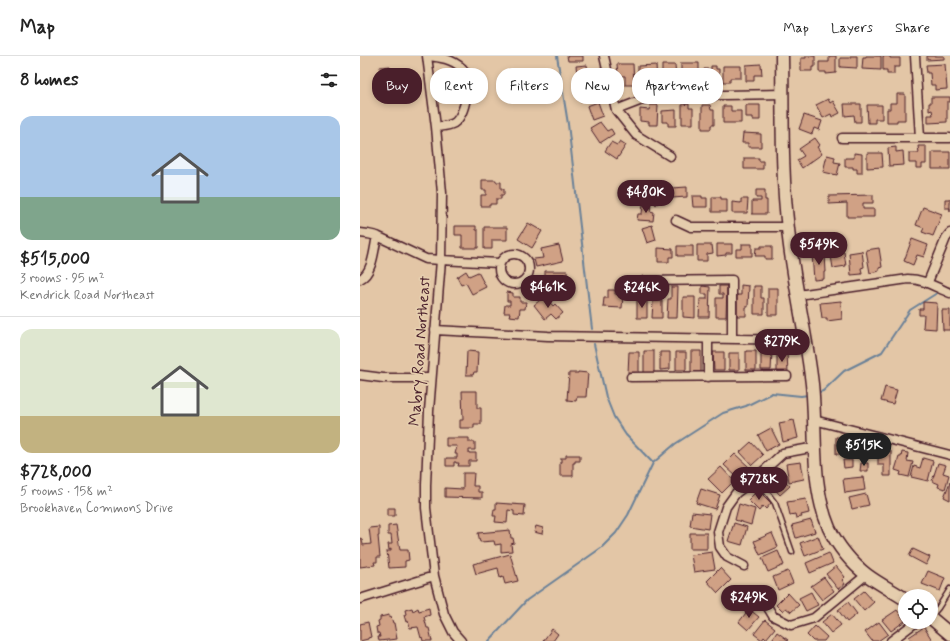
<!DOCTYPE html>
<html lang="en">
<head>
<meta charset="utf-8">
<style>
	body { margin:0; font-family:Mynerve,sans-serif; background:#f6f6f6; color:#222; height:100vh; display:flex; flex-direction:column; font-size:15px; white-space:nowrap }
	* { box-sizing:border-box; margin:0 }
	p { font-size:13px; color:#767676 }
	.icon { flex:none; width:22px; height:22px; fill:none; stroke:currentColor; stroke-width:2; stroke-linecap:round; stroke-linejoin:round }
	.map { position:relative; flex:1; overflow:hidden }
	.side { display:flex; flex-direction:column; background:#fff; width:360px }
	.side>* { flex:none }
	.banner { position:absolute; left:12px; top:12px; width:380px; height:36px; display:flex; gap:8px }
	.tools { position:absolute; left:538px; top:533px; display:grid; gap:8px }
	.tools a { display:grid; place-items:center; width:40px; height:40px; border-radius:50%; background:#fff; box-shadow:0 2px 6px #0003; font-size:20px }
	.price { position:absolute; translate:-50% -34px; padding:0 9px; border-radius:14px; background:#4a1f2b; color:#fff; font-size:13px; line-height:26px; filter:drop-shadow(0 1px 2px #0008) }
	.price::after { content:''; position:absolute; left:50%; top:24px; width:12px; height:9px; margin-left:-6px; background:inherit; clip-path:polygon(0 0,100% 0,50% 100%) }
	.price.active { background:#222; color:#fff }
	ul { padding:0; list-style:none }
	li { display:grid; align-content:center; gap:8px; height:212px; padding:0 20px }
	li+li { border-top:1px solid #e0e0e0 }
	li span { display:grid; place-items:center; height:124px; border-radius:12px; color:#555 }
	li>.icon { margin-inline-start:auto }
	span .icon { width:72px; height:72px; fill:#fffc; stroke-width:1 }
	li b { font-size:17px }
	h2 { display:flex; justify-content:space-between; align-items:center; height:48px; padding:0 20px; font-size:17px }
	.pill { padding:0 14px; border-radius:16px; background:#fff; box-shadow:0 2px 6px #0003; font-size:14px; line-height:36px }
	.pill.active { background:#4a1f2b; color:#fff }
	header { display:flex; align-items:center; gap:24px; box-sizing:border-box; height:56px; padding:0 20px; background:#fff; border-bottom:1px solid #e0e0e0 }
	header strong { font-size:19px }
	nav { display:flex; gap:22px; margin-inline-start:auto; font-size:14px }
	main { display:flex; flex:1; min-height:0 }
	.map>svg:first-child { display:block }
</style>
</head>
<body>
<header>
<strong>Map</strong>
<nav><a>Map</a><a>Layers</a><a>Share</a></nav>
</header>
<main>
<section class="side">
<h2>8 homes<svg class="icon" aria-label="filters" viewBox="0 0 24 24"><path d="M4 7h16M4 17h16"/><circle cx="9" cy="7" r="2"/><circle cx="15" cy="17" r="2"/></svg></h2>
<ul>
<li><span style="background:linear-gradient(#a9c7e8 65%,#7fa58c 0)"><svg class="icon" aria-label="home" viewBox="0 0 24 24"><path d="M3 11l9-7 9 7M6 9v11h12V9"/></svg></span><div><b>$515,000</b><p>3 rooms · 95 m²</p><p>Kendrick Road Northeast</p></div></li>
<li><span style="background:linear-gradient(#dfe7d0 70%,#c2b280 0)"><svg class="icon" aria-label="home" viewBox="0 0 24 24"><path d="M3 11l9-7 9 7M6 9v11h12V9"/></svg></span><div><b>$728,000</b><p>5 rooms · 158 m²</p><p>Brookhaven Commons Drive</p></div></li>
</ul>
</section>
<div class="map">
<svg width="590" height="585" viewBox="0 0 590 585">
	<rect width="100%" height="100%" fill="#e3c6a6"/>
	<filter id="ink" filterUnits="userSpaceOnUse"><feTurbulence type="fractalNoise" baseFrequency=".025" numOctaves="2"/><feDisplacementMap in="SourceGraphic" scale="8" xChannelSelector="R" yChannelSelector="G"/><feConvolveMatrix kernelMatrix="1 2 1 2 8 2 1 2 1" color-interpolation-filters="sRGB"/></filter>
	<g filter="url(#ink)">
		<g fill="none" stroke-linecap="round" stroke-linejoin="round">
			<path stroke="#6a8198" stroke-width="2" d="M197 0 208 68 232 273
				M234 288 246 341 254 361 266 379 293 407
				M456 337 463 335 484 315 522 296 550 254 577 237
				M129 585 167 544 241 492 256 477 268 459 293 407 315 388 363 357 386 350 412 337 441 340 448 339"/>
		</g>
		<path fill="#d0a185" stroke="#4a1f2b" d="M207 0H223V5H208Z
			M446 0H455V11H452V15H441V2H446Z
			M469 0H476V17L466 18V16H459V6H469Z
			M490 0H497V12L480 11V2H490Z
			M506 0H521V14L502 13 503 1H506Z
			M523 0H530V2H540V11H534V18H527V14H523Z
			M567 0H584V3L567 4Z
			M321 7H339V19H329V24H321Z
			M257 8H273L274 29H265V20H258Z
			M401 8 402 19H394V25H386V9Z
			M585 8 587 33 575 34V29H571L570 17H567L566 9Z
			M227 9 229 23 218 25 216 10Z
			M296 9 297 26H288V22H278V10Z
			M302 9H315L316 24H302Z
			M30 10V15L34 14 35 29 49 27 50 36 20 39 18 16H21L20 11Z
			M351 10H356V13H359V25H344V13H351Z
			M363 10H381V22H370V26H363Z
			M231 27 232 43 220 45 218 29Z
			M537 38H545V64H537V66H527V53H530V47H537Z
			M571 41H590V46H587V66L568 67V59H573L572 54 569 55V47H571Z
			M468 43 470 47 473 45 480 57 472 61 471 58 463 62 456 49Z
			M238 46 243 60 232 64 227 50Z
			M329 48V52H333V68H322V49Z
			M484 48H501V66H495L494 59 485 60Z
			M290 49H298L297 69H289V66L280 65V53L289 54Z
			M342 49H350L351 54H354V69H351V73H342Z
			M386 49H400V64H393V61H386Z
			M507 49H522V63H515V67H508Z
			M363 50H371V55H381V67H363Z
			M316 54V70H308V66H302V55Z
			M444 59 462 65 459 74 454 72 452 78 439 73Z
			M240 66 247 75 251 73 254 78 240 87 230 72Z
			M383 77 401 78V91H388V87H382Z
			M455 82 460 89 457 91 462 98 442 112 437 104 444 100 439 93Z
			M260 85 266 89 257 103 245 95 251 86 257 89Z
			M558 90H566V108H562V112H556V107H549V97H559Z
			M536 91V96L543 95 544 109 529 110 528 92Z
			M572 96H590V113H572Z
			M494 97 502 98V117H497V113H493V111H485V102H494Z
			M507 97H522L523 111 507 112Z
			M467 99 475 101 474 106 480 107 477 119 463 116Z
			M384 102H399V105H403V113H384Z
			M122 124H136V126H141V133H144V139H141V143H136V148H130V150H121V139H126V134H122Z
			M302 131 308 138 296 149 290 142Z
			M327 131V141L312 142V132Z
			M396 134H405V144H407V158H392V145H401V142H396Z
			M513 139V147H503V153H514V161H487V147L469 148V140Z
			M332 140H342V142H347V151H333Z
			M352 141H361V143H367V156H352Z
			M381 143H388L387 157H372V146L381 147Z
			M585 143H590V156V152H585Z
			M283 148 291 149 290 155 294 156 293 165 277 164 278 158H282Z
			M563 151 582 158 573 180 562 176 564 172 556 169Z
			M168 167 182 175 172 192 158 183Z
			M292 169 296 184 287 187 282 172Z
			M95 170H116V174H118V192H102V179H95Z
			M124 171H147V184H132V193H124Z
			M552 183 568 189 564 201 557 199 553 209 544 205Z
			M357 188H372V197H366V199L357 200Z
			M382 188H392V200H376V193H382Z
			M199 189 203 205 176 211 174 203 183 202 181 193Z
			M337 189H352L353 197 347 198V205H337Z
			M317 190H333V200H317Z
			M401 190H412V203H405V200H395L396 192H401Z
			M298 192 313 193V201H309V206H298Z
			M519 192 522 211 519 212V215L510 217 506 194Z
			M502 195 504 211 501 212 502 218 491 219 489 197Z
			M484 196 486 210 473 212 471 200 472 198Z
			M452 198H465L466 216H464V223L454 224Z
			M106 215 109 220 118 216 126 231 112 238 106 227 101 229 97 221Z
			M185 215H207L208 236 196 237 195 223 185 224Z
			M381 229 389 230 388 251H386V260H377V239H381Z
			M342 230 350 231 349 261H339L340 243H347V238H342Z
			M359 230H367L366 261H356V242H363V238H359Z
			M394 230H401V242H404V258H394Z
			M311 231H318L317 262H307L308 243H311Z
			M408 232H418V259H408Z
			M248 234H255V238L263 239 262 252 243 251 244 242H248Z
			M147 236 153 237V241H160V246H166L165 253H160L159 261 149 260 150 257H144L145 249H150V245H147Z
			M185 240 193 250 195 248 203 257 196 263 191 258 185 263 174 249Z
			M323 241H335V262L323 261Z
			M277 244H287V262H277Z
			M293 245H302V262H292Z
			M481 245 482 263 467 265V262H462L460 247Z
			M563 246 577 247 576 273 563 272 564 259H559V253H563Z
			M582 254H590V274H583Z
			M107 295 118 296 117 316H114L113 319H106Z
			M284 295H294V317H284Z
			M331 295H341V317H331Z
			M386 295H396V314H386Z
			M269 296H279V317H268Z
			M300 296H310V313L300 314Z
			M316 296H326V314H316Z
			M353 296H364V314H354Z
			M401 296H412L411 314H401Z
			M369 297H379V314H369Z
			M417 297H427L428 317H417Z
			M218 316 228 317 226 341H217L216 345 207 344 209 317H218Z
			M525 331 537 334 533 348 521 345Z
			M102 335H117V352H121V368H114V372H100V364H103Z
			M434 364 438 382 423 386 419 367Z
			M411 372 419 388 406 395 398 379Z
			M476 381H489V398H476Z
			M86 382H109V386H115V394H109V397H116V405H109V410H98L99 407H96V406H94V410H86V402H97V398H95L97 390H86Z
			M500 384 511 387 507 404 495 401Z
			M391 386 403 399 392 409 380 396Z
			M518 395H531V420H524V409H518Z
			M542 396 548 397 547 405 553 406 549 421 540 419 541 416 535 414 539 401H541Z
			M375 398 389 411 378 422 364 409Z
			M206 399H220V405H215V407H213V420H200V406H201V402H206Z
			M563 402 573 405 568 425 551 421 554 410 560 412Z
			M483 404H492V411L484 412Z
			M441 406 444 423 429 426 426 408Z
			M501 407H508V415H500Z
			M578 407 586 409 583 417 589 419 585 433 578 431 579 428 572 425Z
			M361 411 374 425 362 437 348 423Z
			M417 416 430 430 420 439 407 425Z
			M103 417H114L113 430H118V436H122V442L85 441V432L103 433Z
			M503 421 505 434 485 437 483 423Z
			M590 426V444L584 441Z
			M341 433 360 439 355 453 336 447Z
			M398 434 411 447 406 453 403 450 399 455 388 444Z
			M506 438 509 449 492 453 489 442Z
			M446 443 449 457 441 459 442 461 436 462 435 458 430 459 427 446Z
			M136 447 165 449 164 460 154 459V455L148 454 147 467 135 466 136 460H133L134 453H136Z
			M379 448 395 453 391 469 375 464Z
			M27 452H35V460H27Z
			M332 456 350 458 348 473 330 470Z
			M451 464 455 476 436 482 432 469Z
			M374 467 387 471 382 489 368 485Z
			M36 469 40 494H48L49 504 45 505V511L29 512 27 495H31V493L29 494 28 488H32L31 479H28V470Z
			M176 470 183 472 182 478 174 476Z
			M19 471V480H18L20 501H17V506H14L15 509 0 511V482L2 483 3 489 11 488 9 472Z
			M150 474 151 482H153L154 487 151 488 152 495 141 496V488L135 489 134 485 120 486 118 477Z
			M330 477H347V493H330Z
			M412 477 418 491 400 499 394 485Z
			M458 480 463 493 445 500 440 487Z
			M553 493 570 501 566 509 549 500Z
			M418 495 424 509 408 516 402 502Z
			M352 496 355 513 334 516 331 499Z
			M469 497 473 507 450 517 446 507Z
			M150 498 158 525 145 528 143 521 140 522 138 512 116 518 113 508Z
			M476 510 485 521 482 524 485 528 478 533 466 518Z
			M360 512 371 524 358 537 347 525Z
			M428 515 433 527 418 534 413 521Z
			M568 515 585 522 580 535 562 528Z
			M464 521 474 535 462 544 451 530Z
			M382 534 387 546 369 552 364 541Z
			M504 535 514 546 504 555 494 543Z
			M451 536 458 549 446 555 439 542Z
			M428 537 439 549 431 556 426 552 422 555 416 549Z
			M488 546 497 558 487 566 478 554Z
			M52 552 53 555 58 552 59 555 69 552 70 559 64 561 67 572H69L72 585H63L62 581 61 582 58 571 50 572 48 565 46 566 44 559 46 558 45 554Z
			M389 553 399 561 388 574 379 566Z
			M537 554 545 565 531 575 522 564Z
			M472 558 481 569 471 577 462 566Z
			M29 559V562L31 561 33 567H34L37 583 19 585 18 581H20L19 577H17L16 571 19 570 18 565 20 564V561Z
			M405 564 415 572 406 583 404 581 402 584 394 578Z
			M8 566 11 581 8 582V583L0 585V568Z
			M519 566 528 578 518 585H512L505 576Z
			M455 570 467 581 464 585H453L447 579Z
			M564 571 572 584 570 585H552L549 581Z
			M192 573 198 578 193 585H183Z
			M417 576 428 584 427 585H411Z"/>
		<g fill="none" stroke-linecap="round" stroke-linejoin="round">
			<defs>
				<path id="lane" d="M396 422 415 447 432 496
					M571 560 578 552 590 533"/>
				<path id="street" d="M67 0 76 71 82 137 81 204 69 355 66 429V452L74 520 84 558 93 576 101 585
					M67 0C80 1 92 3 102 12 112 22 106 59 94 67 89 70 83 70 76 71
					M244 0 256 54 276 79 310 100
					M555 0 560 82
					M256 54 282 44 302 40 422 38
					M482 82H590
					M316 164 331 171H427
					M0 177 8 178 17 180C14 193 13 217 0 223
					M17 180 66 203 81 204 139 207
					M139 213a15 15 0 1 1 30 0a15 15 0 1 1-30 0Z
					M284 225 372 224V283
					M568 226 586 182 590 177
					M438 239 548 223C564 223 575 231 590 237
					M75 274 188 280 445 284
					M348 283V321
					M0 319 23 322H71
					M271 321 427 320
					M454 364 590 399
					M384 510 367 501 360 491 358 476 366 451 376 437 396 422 423 397 456 391
					M401 540 413 560 431 569 454 562 506 519
					M0 543 74 520
					M531 585 556 566"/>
				<path id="secondary" d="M422 0C423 57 421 115 428 173 433 225 446 276 452 328 457 376 450 427 469 472 477 489 492 508 507 519 519 528 533 535 545 543
					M571 562 590 578"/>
			</defs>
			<use href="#lane" stroke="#4a1f2b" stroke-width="7"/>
			<use href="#street" stroke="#4a1f2b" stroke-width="11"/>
			<use href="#secondary" stroke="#4a1f2b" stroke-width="15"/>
			<use href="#lane" stroke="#e5cdad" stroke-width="4"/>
			<use href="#street" stroke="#e5cdad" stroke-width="8"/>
			<use href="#secondary" stroke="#e5cdad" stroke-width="12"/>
		</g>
	</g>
	<g text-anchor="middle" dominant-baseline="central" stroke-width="3.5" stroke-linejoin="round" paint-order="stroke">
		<g font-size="16" fill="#4a1f2b" stroke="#e5cdad">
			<text transform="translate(60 295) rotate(-86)">Mabry Road Northeast</text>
		</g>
	</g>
</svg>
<div class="tools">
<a><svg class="icon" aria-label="locate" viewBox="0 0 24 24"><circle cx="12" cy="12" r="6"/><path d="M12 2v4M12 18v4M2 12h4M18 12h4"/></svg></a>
</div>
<b class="price" style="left:286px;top:158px">$480K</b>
<b class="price" style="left:459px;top:210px">$549K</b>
<b class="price" style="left:188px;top:253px">$461K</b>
<b class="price" style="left:282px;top:253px">$246K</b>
<b class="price" style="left:422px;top:307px">$279K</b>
<b class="price active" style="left:504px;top:411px">$515K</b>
<b class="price" style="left:399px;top:445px">$728K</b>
<b class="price" style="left:389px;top:563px">$249K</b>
<div class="banner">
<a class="pill active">Buy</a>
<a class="pill">Rent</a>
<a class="pill">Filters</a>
<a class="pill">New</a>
<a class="pill">Apartment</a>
</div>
</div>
</main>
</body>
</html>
